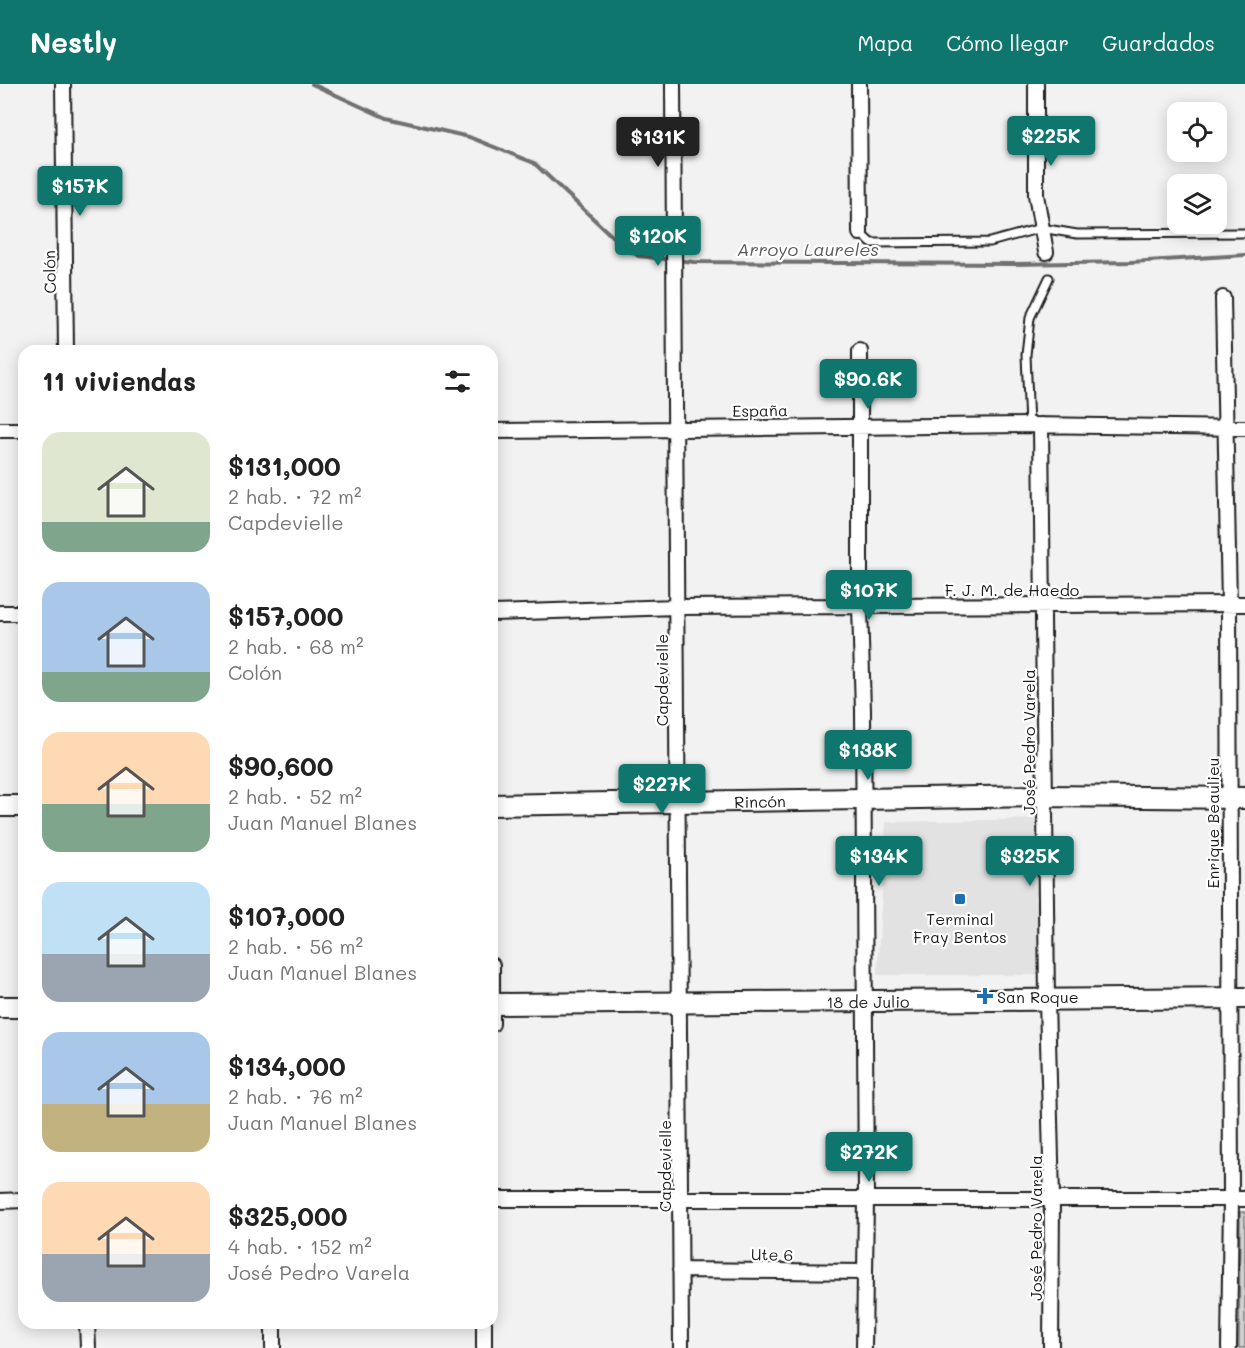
<!DOCTYPE html>
<html lang="es">
<head>
<meta charset="utf-8">
<style>
	body { margin:0; font-family:Mali,sans-serif; background:#f2f2f2; color:#222; height:100vh; display:flex; flex-direction:column; font-size:22px; white-space:nowrap }
	* { box-sizing:border-box; margin:0 }
	p { font-size:20px; color:#767676 }
	.icon { flex:none; width:33px; height:33px; fill:none; stroke:currentColor; stroke-width:2; stroke-linecap:round; stroke-linejoin:round }
	.map { position:relative; flex:1; overflow:hidden }
	.panel { position:absolute; left:18px; top:261px; width:480px; height:984px; display:flex; flex-direction:column; background:#fff; border-radius:18px; box-shadow:0 3px 15px #0003 }
	.panel>* { flex:none }
	.tools { position:absolute; left:1167px; top:18px; display:grid; gap:12px }
	.tools a { display:grid; place-items:center; width:60px; height:60px; border-radius:12px; background:#fff; box-shadow:0 3px 15px #0003; font-size:30px }
	.price { position:absolute; translate:-50% -51px; padding:0 14px; border-radius:6px; background:#0f766e; color:#fff; font-size:20px; line-height:39px; filter:drop-shadow(0 2px 3px #0008) }
	.price::after { content:''; position:absolute; left:50%; top:36px; width:18px; height:14px; margin-left:-9px; background:inherit; clip-path:polygon(0 0,100% 0,50% 100%) }
	.price.on { background:#222; color:#fff }
	ul { padding:0; list-style:none }
	li { display:flex; align-items:center; gap:18px; height:150px; padding:0 24px }
	li span { display:grid; place-items:center; flex:none; width:168px; height:120px; border-radius:18px; color:#555 }
	li>.icon { margin-inline-start:auto }
	span .icon { width:72px; height:72px; fill:#fffc; stroke-width:1 }
	li b { font-size:26px }
	h2 { display:flex; justify-content:space-between; align-items:center; height:72px; padding:0 24px; font-size:26px }
	header { display:flex; align-items:center; gap:36px; box-sizing:border-box; height:84px; padding:0 30px; background:#0f766e; color:#fff }
	header strong { font-size:28px }
	nav { display:flex; gap:33px; margin-inline-start:auto; font-size:21px }
	.map>svg:first-child { display:block }
</style>
</head>
<body>
<header>
<strong>Nestly</strong>
<nav><a>Mapa</a><a>Cómo llegar</a><a>Guardados</a></nav>
</header>
<div class="map">
<svg width="1245" height="1264" viewBox="0 0 1245 1264">
	<rect width="100%" height="100%" fill="#f2f2f2"/>
	<filter id="ink" filterUnits="userSpaceOnUse"><feTurbulence type="fractalNoise" baseFrequency=".0167" numOctaves="2"/><feDisplacementMap in="SourceGraphic" scale="12" xChannelSelector="R" yChannelSelector="G"/><feConvolveMatrix kernelMatrix="1 2 1 2 8 2 1 2 1" color-interpolation-filters="sRGB"/></filter>
	<g filter="url(#ink)">
		<path fill="#e2e2e2" d="M1036 735 1041 891H877L886 738Z"/>
		<path fill="#d2d2d2" stroke="#777" stroke-width="1.5" d="M1240 1128H1245V1264H1239Z"/>
		<g fill="none" stroke-linecap="round" stroke-linejoin="round">
			<path stroke="#707070" stroke-width="4" d="M312 0 386 34 469 53 534 79 615 155 638 172 694 178 1014 180 1131 178 1245 171"/>
			<defs>
				<path id="lane" d="M860 149 871 159 990 158 1041 144 1077 150 1245 149
					M1029 341 1026 271 1030 234 1049 194"/>
				<path id="street" d="M63 0 66 267
					M673 0 681 1264
					M859 0 860 149
					M1036 0V111L1046 168
					M1223 214 1229 520 1231 1115 1229 1264
					M860 267V522L863 627 866 1115 864 1264
					M1041 341 1047 916 1052 1115 1051 1264
					M0 346H24
					M492 347 1029 341 1245 344
					M0 529H24
					M492 529 676 523 1245 520
					M492 881V940
					M492 1115H1245
					M0 1117 24 1116
					M680 1186 864 1188
					M87 1239 88 1264
					M273 1239V1264
					M484 1264V1239"/>
				<g id="secondary">
					<path id="s1" d="M492 721 1044 712 1245 714"/>
					<path d="M0 722H24"/>
					<path id="s2" d="M492 920 1245 914"/>
					<path d="M0 923H24"/>
				</g>
			</defs>
			<use href="#lane" stroke="#1c1c1c" stroke-width="11"/>
			<use href="#street" stroke="#1c1c1c" stroke-width="18"/>
			<use href="#secondary" stroke="#1c1c1c" stroke-width="24"/>
			<use href="#lane" stroke="#fff" stroke-width="7"/>
			<use href="#street" stroke="#fff" stroke-width="14"/>
			<use href="#secondary" stroke="#fff" stroke-width="20"/>
		</g>
	</g>
	<g fill="#1f6fb2" stroke="#fff" stroke-width="2">
		<rect x="954" y="809" width="12" height="12" rx="3"/>
		<path d="M982 903h6v6h6v6h-6v6h-6v-6h-6v-6h6z"/>
	</g>
	<g text-anchor="middle" dominant-baseline="central" stroke-width="4.5" stroke-linejoin="round" paint-order="stroke">
		<g font-size="16" fill="#1c1c1c" stroke="#fff">
			<text transform="translate(49 188) rotate(-91)">Colón</text>
			<text transform="translate(760 326) rotate(-1)">España</text>
			<text x="1012" y="505">F. J. M. de Haedo</text>
			<text transform="translate(661 596) rotate(-90)">Capdevielle</text>
			<text transform="translate(1028 658) rotate(-90)">José Pedro Varela</text>
			<text stroke="none"><textPath href="#s1" startOffset="268">Rincón</textPath></text>
			<text transform="translate(1212 739) rotate(-90)">Enrique Beaulieu</text>
			<text stroke="none"><textPath href="#s2" startOffset="376">18 de Julio</textPath></text>
			<text transform="translate(664 1082) rotate(-90)">Capdevielle</text>
			<text transform="translate(1035 1144) rotate(-90)">José Pedro Varela</text>
			<text transform="translate(772 1170) rotate(1)">Ute 6</text>
		</g>
		<g font-size="16" fill="#1c1c1c" stroke="#fff">
			<text x="960" y="834">Terminal<tspan x="960" dy="18">Fray Bentos</tspan></text>
			<text x="997" y="912" text-anchor="start">San Roque</text>
		</g>
		<g font-size="18" font-style="italic" fill="#5b5b5b" stroke="#fff">
			<text x="808" y="165">Arroyo Laureles</text>
		</g>
	</g>
</svg>
<div class="tools">
<a><svg class="icon" aria-label="locate" viewBox="0 0 24 24"><circle cx="12" cy="12" r="6"/><path d="M12 2v4M12 18v4M2 12h4M18 12h4"/></svg></a>
<a><svg class="icon" aria-label="layers" viewBox="0 0 24 24"><path d="M12 4l9 5-9 5-9-5zM3 14l9 5 9-5"/></svg></a>
</div>
<b class="price" style="left:1051px;top:83px">$225K</b>
<b class="price on" style="left:658px;top:84px">$131K</b>
<b class="price" style="left:80px;top:133px">$157K</b>
<b class="price" style="left:658px;top:183px">$120K</b>
<b class="price" style="left:868px;top:326px">$90.6K</b>
<b class="price" style="left:869px;top:537px">$107K</b>
<b class="price" style="left:868px;top:697px">$138K</b>
<b class="price" style="left:662px;top:731px">$227K</b>
<b class="price" style="left:879px;top:803px">$134K</b>
<b class="price" style="left:1030px;top:803px">$325K</b>
<b class="price" style="left:869px;top:1099px">$272K</b>
<section class="panel">
<h2>11 viviendas<svg class="icon" aria-label="filters" viewBox="0 0 24 24"><path d="M4 7h16M4 17h16"/><circle cx="9" cy="7" r="2"/><circle cx="15" cy="17" r="2"/></svg></h2>
<ul>
<li><span style="background:linear-gradient(#dfe7d0 75%,#7fa58c 0)"><svg class="icon" aria-label="home" viewBox="0 0 24 24"><path d="M3 11l9-7 9 7M6 9v11h12V9"/></svg></span><div><b>$131,000</b><p>2 hab. · 72 m²</p><p>Capdevielle</p></div></li>
<li><span style="background:linear-gradient(#a9c7e8 75%,#7fa58c 0)"><svg class="icon" aria-label="home" viewBox="0 0 24 24"><path d="M3 11l9-7 9 7M6 9v11h12V9"/></svg></span><div><b>$157,000</b><p>2 hab. · 68 m²</p><p>Colón</p></div></li>
<li><span style="background:linear-gradient(#ffd9b3 60%,#7fa58c 0)"><svg class="icon" aria-label="home" viewBox="0 0 24 24"><path d="M3 11l9-7 9 7M6 9v11h12V9"/></svg></span><div><b>$90,600</b><p>2 hab. · 52 m²</p><p>Juan Manuel Blanes</p></div></li>
<li><span style="background:linear-gradient(#bfe0f5 60%,#9aa5b1 0)"><svg class="icon" aria-label="home" viewBox="0 0 24 24"><path d="M3 11l9-7 9 7M6 9v11h12V9"/></svg></span><div><b>$107,000</b><p>2 hab. · 56 m²</p><p>Juan Manuel Blanes</p></div></li>
<li><span style="background:linear-gradient(#a9c7e8 60%,#c2b280 0)"><svg class="icon" aria-label="home" viewBox="0 0 24 24"><path d="M3 11l9-7 9 7M6 9v11h12V9"/></svg></span><div><b>$134,000</b><p>2 hab. · 76 m²</p><p>Juan Manuel Blanes</p></div></li>
<li><span style="background:linear-gradient(#ffd9b3 60%,#9aa5b1 0)"><svg class="icon" aria-label="home" viewBox="0 0 24 24"><path d="M3 11l9-7 9 7M6 9v11h12V9"/></svg></span><div><b>$325,000</b><p>4 hab. · 152 m²</p><p>José Pedro Varela</p></div></li>
</ul>
</section>
</div>
</body>
</html>
